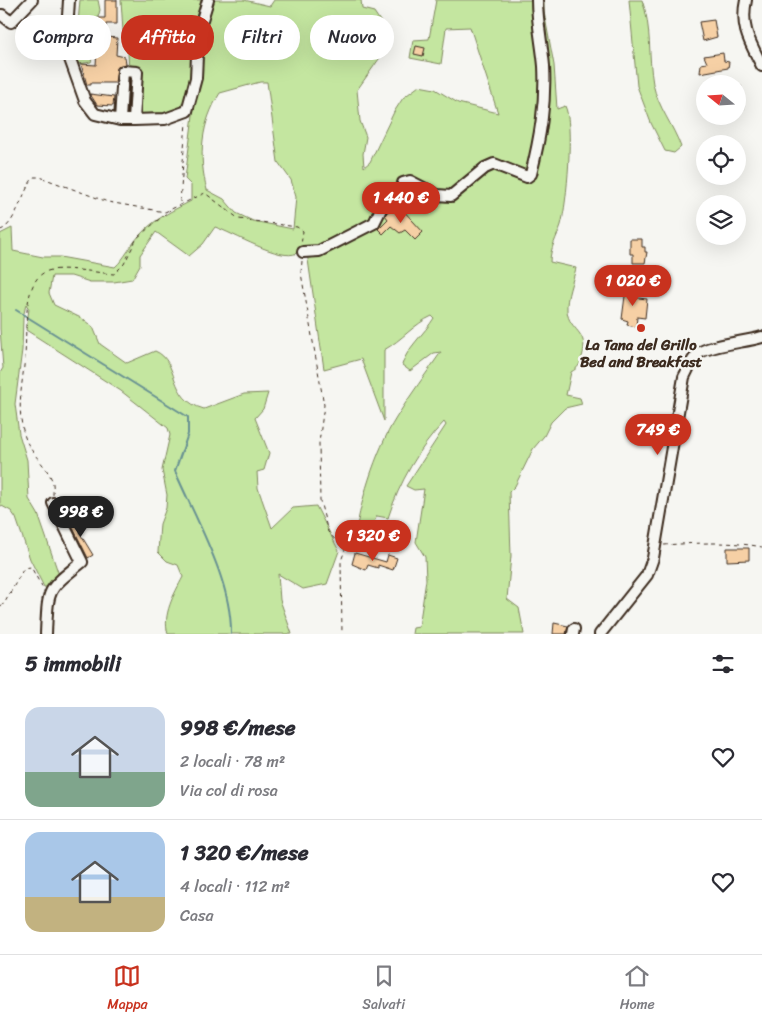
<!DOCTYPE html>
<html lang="it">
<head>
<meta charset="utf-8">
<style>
	body { margin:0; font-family:Sriracha,sans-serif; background:#f2f2f3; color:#2b2b33; height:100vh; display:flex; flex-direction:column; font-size:19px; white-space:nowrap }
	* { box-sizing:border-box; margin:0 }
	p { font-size:16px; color:#7c7c81 }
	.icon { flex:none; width:28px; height:28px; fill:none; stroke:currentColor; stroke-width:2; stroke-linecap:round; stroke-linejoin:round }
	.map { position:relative; height:634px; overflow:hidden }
	.panel { display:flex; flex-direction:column; background:#fff; flex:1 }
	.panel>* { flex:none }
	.guide { position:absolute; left:15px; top:15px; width:500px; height:45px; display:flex; gap:10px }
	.needle { width:32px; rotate:288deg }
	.buttons { position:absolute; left:696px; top:75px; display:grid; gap:10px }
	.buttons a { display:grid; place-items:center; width:50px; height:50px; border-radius:50%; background:#fff; box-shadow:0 5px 20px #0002; font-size:25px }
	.price { position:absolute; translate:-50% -42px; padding:0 11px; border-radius:18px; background:#c8321e; color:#fff; font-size:16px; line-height:32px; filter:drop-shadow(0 1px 2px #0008) }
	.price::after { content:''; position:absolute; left:50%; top:30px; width:15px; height:11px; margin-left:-8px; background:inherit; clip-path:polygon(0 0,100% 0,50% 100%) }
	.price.selected { background:#222; color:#fff }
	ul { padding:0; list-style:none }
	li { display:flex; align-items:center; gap:15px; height:125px; padding:0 25px }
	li+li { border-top:1px solid #e1e1e2 }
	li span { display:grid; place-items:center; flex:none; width:140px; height:100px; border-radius:15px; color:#555 }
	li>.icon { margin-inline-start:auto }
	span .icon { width:60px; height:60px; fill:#fffc; stroke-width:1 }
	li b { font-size:21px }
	h2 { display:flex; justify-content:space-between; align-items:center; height:60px; padding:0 25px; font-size:21px }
	.tag { padding:0 18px; border-radius:22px; background:#fff; box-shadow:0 5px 20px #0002; font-size:18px; line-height:45px }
	.tag.selected { background:#c8321e; color:#fff }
	.tabs { display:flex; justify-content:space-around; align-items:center; height:70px; border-top:1px solid #e1e1e2; background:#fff; font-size:14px; color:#7c7c81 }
	.tabs a { display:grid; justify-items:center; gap:2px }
	.tabs .selected { color:#c8321e }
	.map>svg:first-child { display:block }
</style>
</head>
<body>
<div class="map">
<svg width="762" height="634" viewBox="0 0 762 634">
	<rect width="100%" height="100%" fill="#f6f6f2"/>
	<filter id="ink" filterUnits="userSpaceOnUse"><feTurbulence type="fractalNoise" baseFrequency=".02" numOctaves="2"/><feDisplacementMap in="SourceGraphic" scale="10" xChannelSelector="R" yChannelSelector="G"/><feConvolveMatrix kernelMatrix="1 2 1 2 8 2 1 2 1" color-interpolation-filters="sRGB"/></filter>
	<g filter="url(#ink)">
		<path fill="#c4e6a0" stroke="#80885f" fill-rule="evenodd" d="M80 0H98L100 10 95 29 97 37 91 62 79 64 76 47Z
			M121 0H244L270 6 274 0H361L362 9 374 12 382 24 379 59 357 90 360 121 366 137 363 154 364 167 370 162 394 112 403 98 419 86 435 89 458 103 498 113 470 27 446 28 441 64 410 58 413 40 429 39 436 0H536L543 115 539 0H544V12L554 65 557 109 565 106C574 123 567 204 561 225 557 237 550 248 550 262L576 268C573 281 566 297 567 311 569 331 590 331 582 357 580 365 578 368 571 372L566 395 580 398 582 404 565 408 551 422 544 436 533 449 515 486 509 492 511 556 507 599 519 608 524 634H412L413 628 419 627 426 580 425 557 416 542 424 489 414 490 406 486 446 425 444 422C419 448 399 483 388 518L377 516 362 545 354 544C359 505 375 452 396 418 410 395 426 374 441 352L434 353 410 371 402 365C406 349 425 333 434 318L432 316C414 324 402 340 384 350V421L361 359 324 369 306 246C304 248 300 252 297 253 281 262 233 233 215 227L203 244 189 256 156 232 140 255V265L132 279 114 282H90L71 276H52L49 293 54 305 81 318 93 327 100 344 127 363 155 351C180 361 167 399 204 409L244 394 268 393 263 409 255 418 269 453 264 470 257 472 258 488 272 528 293 508 316 506 339 551 327 584 303 589 278 574 280 600 292 634H168C162 615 174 594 183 577L178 565 167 561 158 552 160 524 166 508 167 495 162 470 170 435 168 428 121 391 26 330 29 309 26 304 23 318 22 350 15 404 19 434 27 460 29 499 38 514 59 575 50 587H44L30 559 16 518 11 511 0 505V373L3 368 0 329V234L12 228 13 251 43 257H60L115 267C125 258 130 246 139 236 154 219 172 211 191 201V185L185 179 194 107 185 114 140 120 131 110 128 53 131 37 123 31ZM260 82H267L278 162 291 180 296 197 293 229 253 221 236 213 224 199 207 190C198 156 201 123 220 93Z
			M629 0H642C652 27 648 56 653 84 658 107 673 125 681 147L674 153 665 151 651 123 637 86Z"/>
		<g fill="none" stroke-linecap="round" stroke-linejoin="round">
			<path stroke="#679192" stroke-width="2" d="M16 310 188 417V434L175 471C196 520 232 581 231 634"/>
		</g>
		<path fill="#f6d0a5" stroke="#3b2a1e" d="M105 0H117V24H106V37L117 38 116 55 125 57 126 63 117 68 115 83H91V85H87L81 64 96 65 99 18H105Z
			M714 20 717 37 703 41 699 22Z
			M416 46 425 48 423 56 414 54Z
			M723 53 724 61 729 62 728 68 700 73 701 64 707 63 704 56Z
			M741 86 744 109 738 110V87Z
			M90 94 114 97 113 106 97 105Z
			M401 208 423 232 415 240 405 230 400 233 391 226 383 234 378 229 388 219 385 215 387 212 392 209 396 213Z
			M630 239H642V247H645V252H647L645 263H633V254H630Z
			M623 281H629L630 297 647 299 645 318 637 317 636 327 627 325 628 321 622 319 625 296Z
			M77 520 83 529 79 532 93 555 88 558 71 524Z
			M379 522 392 527 386 541 382 539 379 548 369 544Z
			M727 548H749V560L727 561Z
			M355 553 386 562 388 555 397 558 393 570 378 565V568L368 565 366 570 352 564Z
			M554 623 568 626 566 634H553Z"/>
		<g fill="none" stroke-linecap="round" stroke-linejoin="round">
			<defs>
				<path id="minor" d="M69 0 66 48 85 101 95 114 120 120H134L165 119 187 111 196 78 198 33 208 0
					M746 0C740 28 750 42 762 66
					M2 15 11 22 32 0
					M120 120 123 71 137 72 134 120
					M303 252 319 251 374 223 382 207 400 196 403 183 410 181 437 195 451 196 485 168 494 164 527 177 531 174C540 138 546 104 544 66 542 44 537 22 537 0
					M46 634C48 588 46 591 82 562L53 503
					M573 634 574 629
					M600 634 647 575 653 558 684 377C688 370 691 360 698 354 707 345 747 342 762 337"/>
			</defs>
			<use href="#minor" stroke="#3b2a1e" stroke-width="14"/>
			<path stroke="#3b2a1e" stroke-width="1" stroke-dasharray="4 4" stroke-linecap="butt" d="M180 202 186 122
				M426 214 438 204
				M0 230C15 227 23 189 34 177H40L108 202 165 212 205 193 239 219 297 227 303 231 301 245
				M302 261 301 273 324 405 319 443 320 501 328 532 345 550 341 561 342 634
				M53 495C53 490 54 484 52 480 45 463 29 453 24 434 16 405 23 384 25 355 27 334 22 283 45 272 59 265 97 273 114 274L124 264 137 238 170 210
				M664 545C694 543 733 541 762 547
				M0 606 4 604 24 568 31 567 43 589"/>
			<use href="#minor" stroke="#f6f6f2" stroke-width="10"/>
		</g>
	</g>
	<circle fill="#c8321e" stroke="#f6f6f2" stroke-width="2" cx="641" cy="328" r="5"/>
	<g text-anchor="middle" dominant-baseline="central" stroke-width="5" stroke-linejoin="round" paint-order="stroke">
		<g font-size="15" font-weight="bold" fill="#3b2a1e" stroke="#f6f6f2">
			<text x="641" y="345">La Tana del Grillo<tspan x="641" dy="17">Bed and Breakfast</tspan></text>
		</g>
	</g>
</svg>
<div class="buttons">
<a><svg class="needle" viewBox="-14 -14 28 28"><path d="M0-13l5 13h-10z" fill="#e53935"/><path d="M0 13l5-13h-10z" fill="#7c7c81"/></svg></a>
<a><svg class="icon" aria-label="locate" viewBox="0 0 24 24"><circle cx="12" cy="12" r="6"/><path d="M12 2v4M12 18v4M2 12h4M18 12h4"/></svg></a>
<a><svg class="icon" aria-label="layers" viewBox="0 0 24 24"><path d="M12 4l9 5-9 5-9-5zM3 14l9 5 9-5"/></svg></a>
</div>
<b class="price" style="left:401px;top:224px">1 440 €</b>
<b class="price" style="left:633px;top:307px">1 020 €</b>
<b class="price" style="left:658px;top:456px">749 €</b>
<b class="price selected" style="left:81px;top:538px">998 €</b>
<b class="price" style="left:373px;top:562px">1 320 €</b>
<div class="guide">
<a class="tag">Compra</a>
<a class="tag selected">Affitta</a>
<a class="tag">Filtri</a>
<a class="tag">Nuovo</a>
</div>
</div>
<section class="panel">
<h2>5 immobili<svg class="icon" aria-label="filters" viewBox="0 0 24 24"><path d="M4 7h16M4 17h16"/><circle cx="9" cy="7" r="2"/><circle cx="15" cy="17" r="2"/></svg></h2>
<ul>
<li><span style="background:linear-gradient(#c9d6e8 65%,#7fa58c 0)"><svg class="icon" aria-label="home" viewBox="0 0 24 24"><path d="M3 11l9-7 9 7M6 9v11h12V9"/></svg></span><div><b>998 €/mese</b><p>2 locali · 78 m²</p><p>Via col di rosa</p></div><svg class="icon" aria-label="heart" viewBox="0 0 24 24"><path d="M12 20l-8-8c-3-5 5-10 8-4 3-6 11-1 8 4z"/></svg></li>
<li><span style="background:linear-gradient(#a9c7e8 65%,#c2b280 0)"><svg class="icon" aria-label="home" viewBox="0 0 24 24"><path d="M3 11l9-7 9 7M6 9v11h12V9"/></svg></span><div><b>1 320 €/mese</b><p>4 locali · 112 m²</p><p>Casa</p></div><svg class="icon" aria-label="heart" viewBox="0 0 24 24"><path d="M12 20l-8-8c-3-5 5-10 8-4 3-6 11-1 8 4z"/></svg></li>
</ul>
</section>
<nav class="tabs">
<a class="selected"><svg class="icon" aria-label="map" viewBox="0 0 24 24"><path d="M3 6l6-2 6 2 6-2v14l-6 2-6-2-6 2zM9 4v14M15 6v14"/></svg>Mappa</a>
<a><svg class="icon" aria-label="saved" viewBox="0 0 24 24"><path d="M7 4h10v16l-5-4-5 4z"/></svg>Salvati</a>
<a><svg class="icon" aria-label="home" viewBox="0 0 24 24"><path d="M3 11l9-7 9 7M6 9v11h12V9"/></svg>Home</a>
</nav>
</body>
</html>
